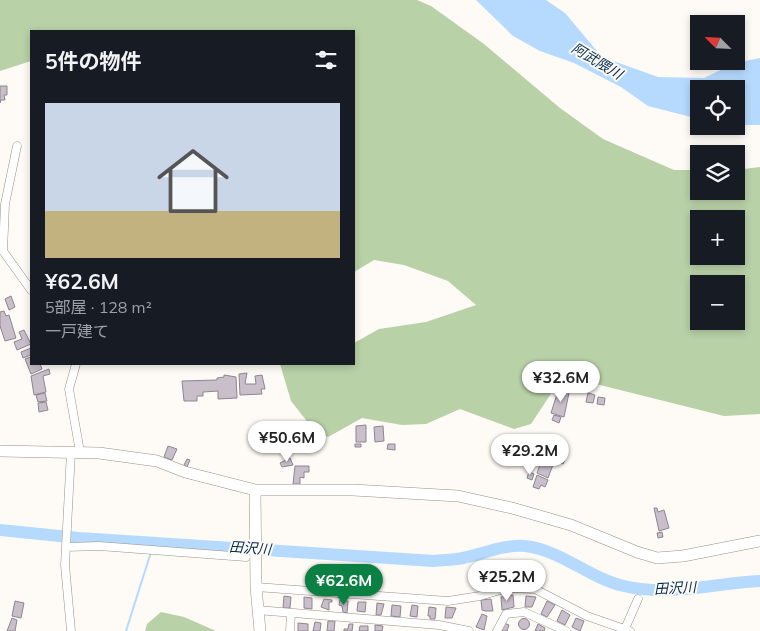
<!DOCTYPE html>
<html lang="ja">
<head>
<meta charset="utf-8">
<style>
	body { margin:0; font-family:Mulish,"Noto Sans JP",sans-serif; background:#242831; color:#f1f3f6; height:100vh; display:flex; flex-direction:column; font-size:19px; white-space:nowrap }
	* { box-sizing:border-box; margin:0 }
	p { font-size:16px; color:#9ea1a6 }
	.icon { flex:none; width:28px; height:28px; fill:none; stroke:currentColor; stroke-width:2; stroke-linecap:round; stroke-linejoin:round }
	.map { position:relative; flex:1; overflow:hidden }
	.drawer { position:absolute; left:30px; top:30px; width:325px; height:335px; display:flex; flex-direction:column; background:#171b24; border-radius:0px; box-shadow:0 2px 8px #0003 }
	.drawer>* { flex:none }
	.needle { width:32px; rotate:294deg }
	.tools { position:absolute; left:690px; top:15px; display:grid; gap:10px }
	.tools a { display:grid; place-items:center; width:55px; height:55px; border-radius:0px; background:#171b24; box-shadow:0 2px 8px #0003; font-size:25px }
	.price { position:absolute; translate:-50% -42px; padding:0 11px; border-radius:18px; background:#fff; color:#222; font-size:16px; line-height:32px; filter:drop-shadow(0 1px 2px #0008) }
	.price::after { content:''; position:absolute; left:50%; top:30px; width:15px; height:11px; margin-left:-8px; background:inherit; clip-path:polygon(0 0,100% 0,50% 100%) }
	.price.current { background:#0b8043; color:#fff }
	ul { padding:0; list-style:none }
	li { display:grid; align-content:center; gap:10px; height:265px; padding:0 15px }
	li span { display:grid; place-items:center; height:155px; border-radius:0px; color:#555 }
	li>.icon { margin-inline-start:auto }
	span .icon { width:90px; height:90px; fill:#fffc; stroke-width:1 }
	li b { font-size:21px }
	h2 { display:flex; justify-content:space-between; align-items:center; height:60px; padding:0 15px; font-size:21px }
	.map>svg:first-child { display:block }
</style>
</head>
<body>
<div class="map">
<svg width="760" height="631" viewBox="0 0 760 631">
	<rect width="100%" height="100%" fill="#fefaf5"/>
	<path fill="#b8d1a7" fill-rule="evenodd" d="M0 0H417L431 6 484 44 560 108 603 139 674 170H699V191H736V170L760 167V414L724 416 592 383 569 380 558 383 531 424 514 429 460 409 426 424 402 425 362 418 328 437 313 429 291 401 280 364H354V343L379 329 426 322 476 305 448 281 404 265 374 260 354 272V31H31V61L0 71ZM699 219H736V256H699ZM699 284H736V321H699Z
		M161 612 184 617 216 631H145L147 624Z"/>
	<path fill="#b5dafe" d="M476 0H546L565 13 602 57 658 77 704 78 735 63 760 58V125H736V89H699V119L648 106 621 87 574 63 540 51 513 36Z"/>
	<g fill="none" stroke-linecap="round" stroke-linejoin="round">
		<path stroke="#b5dafe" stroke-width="2" d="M153 548 154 542
			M126 631 151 552"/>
		<path stroke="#b5dafe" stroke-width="12" d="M0 530 79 538 434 561C442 560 450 560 457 559 479 556 502 544 525 546 561 550 589 578 624 586 671 597 714 583 760 581"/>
	</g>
	<path fill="#c8bfcb" stroke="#8e8590" d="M0 86H7V95H4L5 100H1L0 103Z
		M11 296 15 307 9 310 5 299Z
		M4 311 6 316 9 315 16 338 5 341 0 326V312Z
		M24 330 31 344 17 350 14 342 22 339 19 332Z
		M31 348V355L23 358 21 352Z
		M31 357V364H40L42 369 31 374 25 359Z
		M49 369 50 374 43 376 46 392 34 395 31 376Z
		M247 373 245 384H256L255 376 262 375 265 389H261L262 394 240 395 239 374Z
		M224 375 236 377 237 398 218 399V391L203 392V396H197V401H184L182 381 217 380V378L224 377Z
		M564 386 570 388 564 417 551 413 557 394 561 395Z
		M45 393 47 401 38 402 36 395Z
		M588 393 595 395 593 403 586 402Z
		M598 397 605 398 604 405 597 404Z
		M46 402 48 410 39 412 38 403Z
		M554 415 561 417 559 423 552 420Z
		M366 425V442H356V426Z
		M383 426 384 441 375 442 374 427Z
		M355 444H361V447H355Z
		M388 444H395V450L387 449Z
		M168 446 177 449 172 460 164 457Z
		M539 452 547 455 545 459 554 462 548 478 537 473 542 459 537 457Z
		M523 453 530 454 529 462 522 461Z
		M553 454 565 459 563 464 550 459Z
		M290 458 293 465 282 467 280 463Z
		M187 459 190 460 187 467 184 465Z
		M295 466H309V472H304V478L300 477V484H293Z
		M529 472 534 474 532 480 527 478Z
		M537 475 548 480 545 487 541 485 539 489 533 487Z
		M654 508H657L658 512 664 510 669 528 659 531Z
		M662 532 663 537 658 538 657 533Z
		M513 595 514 607 502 610 501 597Z
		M284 596 291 597 290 608H283Z
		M526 596 536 597 532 607H525Z
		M304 597 312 598V609L304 608Z
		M324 599 332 600V602H329V610L321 607Z
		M491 599 493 611H485L482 610 481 600Z
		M340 600 348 601 347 613 343 612 342 606 339 605Z
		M15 601 24 603 21 618 12 616Z
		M547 601 555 605 547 617 541 614Z
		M358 602H366L365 612 357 611Z
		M377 603 384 604 381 615H376Z
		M392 605 401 606 400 617 391 616Z
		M412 605 418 606 417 617 410 616Z
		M429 607 436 608 435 619H430V616H428Z
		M446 607 456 608 452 618H445Z
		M562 610 570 615 565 625 557 621Z
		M482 614 487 616 484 630 476 627Z
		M12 618 17 620 15 631H7Z
		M576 618 584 621 580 631 572 627Z
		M518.5 624a5.5 5.5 0 1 1 11 0a5.5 5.5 0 1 1-11 0Z
		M328 621H335L334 631H327Z
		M315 622 321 623 320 631H313Z
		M298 623 308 624V631H298Z
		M504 623 509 625 507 631H501Z
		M349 624H353L352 631H344V629H348Z
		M538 624 545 628 544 631H535Z
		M375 625 383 626 382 631H375Z
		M360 626H368V631H359Z"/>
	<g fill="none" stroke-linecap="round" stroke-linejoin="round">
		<defs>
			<path id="street" d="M17 146 5 204 3 251 31 290
				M76 364 69 389 80 452
				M66 547 99 546 246 557
				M256 587 448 601 480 596 507 588 535 589 587 616 630 631
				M257 610 439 625 469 631
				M71 631 65 565 71 452
				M290 631 291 613
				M497 631 506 614 524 612 566 631
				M624 631 638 599"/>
			<path id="secondary" d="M0 451 99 453 157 461 185 472 255 490H353L458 496 512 508 571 525 637 552 657 558 683 556 760 541
				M255 490 256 587 260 631"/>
		</defs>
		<use href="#street" stroke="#9a9186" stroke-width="9"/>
		<use href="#secondary" stroke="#9a9186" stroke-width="12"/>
		<use href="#street" stroke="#fff" stroke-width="8"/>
		<use href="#secondary" stroke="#fff" stroke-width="11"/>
	</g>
	<g text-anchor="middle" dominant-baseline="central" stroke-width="4" stroke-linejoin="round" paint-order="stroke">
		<g font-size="14" font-style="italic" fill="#042d4f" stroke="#fefaf5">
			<text transform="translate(597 61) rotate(31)">阿武隈川</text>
			<text transform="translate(250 548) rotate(4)">田沢川</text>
			<text transform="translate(675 588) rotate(-3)">田沢川</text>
		</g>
	</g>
</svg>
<div class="tools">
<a><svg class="needle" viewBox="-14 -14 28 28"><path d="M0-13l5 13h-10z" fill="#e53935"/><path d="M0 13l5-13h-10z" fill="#9ea1a6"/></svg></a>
<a><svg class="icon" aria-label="locate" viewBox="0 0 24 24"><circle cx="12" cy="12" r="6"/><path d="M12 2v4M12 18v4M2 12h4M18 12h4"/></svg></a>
<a><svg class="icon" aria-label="layers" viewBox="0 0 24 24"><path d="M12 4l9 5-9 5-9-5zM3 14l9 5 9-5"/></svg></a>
<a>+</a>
<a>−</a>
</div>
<b class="price" style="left:561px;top:403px">¥32.6M</b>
<b class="price" style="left:287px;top:463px">¥50.6M</b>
<b class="price" style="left:530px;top:476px">¥29.2M</b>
<b class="price" style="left:507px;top:602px">¥25.2M</b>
<b class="price current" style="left:344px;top:606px">¥62.6M</b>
<section class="drawer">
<h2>5件の物件<svg class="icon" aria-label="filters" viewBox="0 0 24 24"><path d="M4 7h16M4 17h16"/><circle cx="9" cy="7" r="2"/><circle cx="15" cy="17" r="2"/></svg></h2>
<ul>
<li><span style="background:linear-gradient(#c9d6e8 70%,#c2b280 0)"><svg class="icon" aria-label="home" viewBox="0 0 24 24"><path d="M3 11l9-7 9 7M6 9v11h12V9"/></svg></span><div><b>¥62.6M</b><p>5部屋 · 128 m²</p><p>一戸建て</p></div></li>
</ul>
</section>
</div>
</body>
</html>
